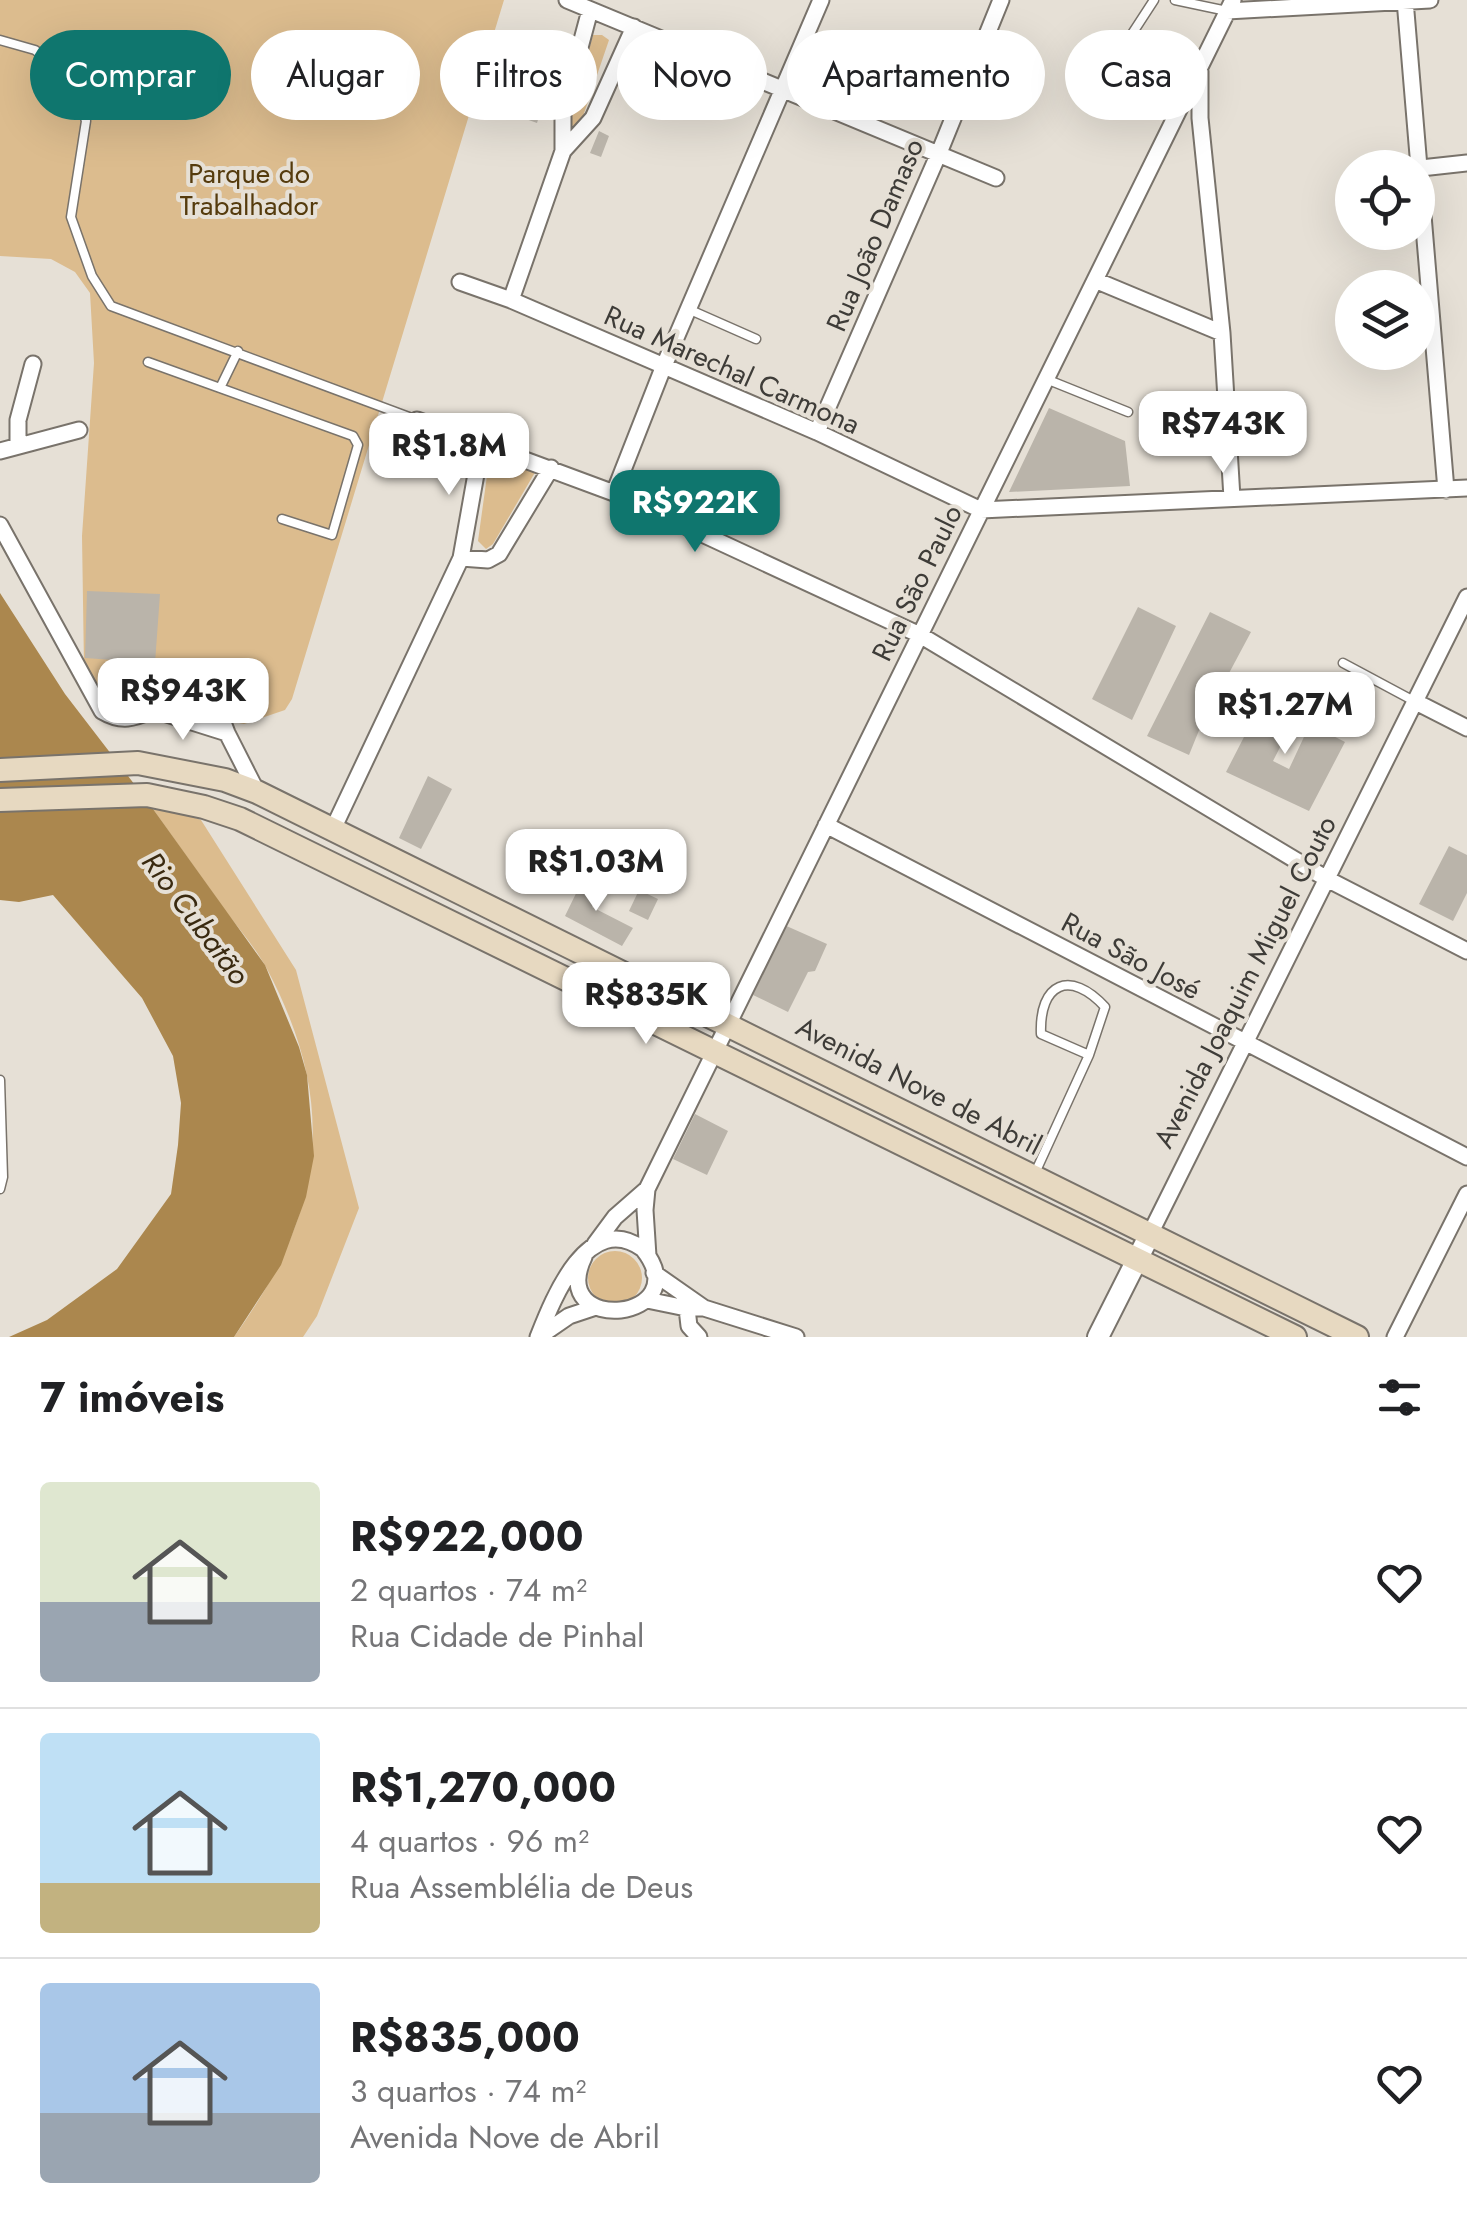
<!DOCTYPE html>
<html lang="pt">
<head>
<meta charset="utf-8">
<style>
	body { margin:0; font-family:Jost,sans-serif; background:#f6f6f6; color:#202124; height:100vh; display:flex; flex-direction:column; font-size:38px; white-space:nowrap }
	* { box-sizing:border-box; margin:0 }
	p { font-size:32px; color:#757577 }
	.icon { flex:none; width:55px; height:55px; fill:none; stroke:currentColor; stroke-width:2; stroke-linecap:round; stroke-linejoin:round }
	.map { position:relative; height:1337px; overflow:hidden }
	.details { display:flex; flex-direction:column; background:#fff; flex:1 }
	.details>* { flex:none }
	.hud { position:absolute; left:30px; top:30px; width:1408px; height:90px; display:flex; gap:20px }
	.tools { position:absolute; left:1335px; top:150px; display:grid; gap:20px }
	.tools a { display:grid; place-items:center; width:100px; height:100px; border-radius:50%; background:#fff; box-shadow:0 10px 40px #0002; font-size:50px }
	.price { position:absolute; translate:-50% -85px; padding:0 22px; border-radius:20px; background:#fff; color:#222; font-size:32px; line-height:65px; filter:drop-shadow(0 2px 5px #0008) }
	.price::after { content:''; position:absolute; left:50%; top:60px; width:30px; height:22px; margin-left:-15px; background:inherit; clip-path:polygon(0 0,100% 0,50% 100%) }
	.price.selected { background:#0f766e; color:#fff }
	ul { padding:0; list-style:none }
	li { display:flex; align-items:center; gap:30px; height:250px; padding:0 40px }
	li+li { border-top:2px solid #e0e0e0 }
	li span { display:grid; place-items:center; flex:none; width:280px; height:200px; border-radius:10px; color:#555 }
	li>.icon { margin-inline-start:auto }
	span .icon { width:120px; height:120px; fill:#fffc; stroke-width:1 }
	li b { font-size:42px }
	h2 { display:flex; justify-content:space-between; align-items:center; height:120px; padding:0 40px; font-size:42px }
	.tag { padding:0 35px; border-radius:45px; background:#fff; box-shadow:0 10px 40px #0002; font-size:35px; line-height:90px }
	.tag.selected { background:#0f766e; color:#fff }
	.map>svg:first-child { display:block }
</style>
</head>
<body>
<div class="map">
<svg width="1467" height="1337" viewBox="0 0 1467 1337">
	<rect width="100%" height="100%" fill="#e6e0d6"/>
	<path fill="#dcbc8e" d="M0 0H504L292 699 285 710 244 724 116 700 94 683 84 667 82 536 94 363 90 293 75 272 51 259 0 256Z
		M593 35H602L609 40 579 128 568 125Z
		M490 454 537 469 493 544 486 549 478 541Z
		M148 802 201 820 296 970 359 1208 317 1316 303 1337H234C323 1213 340 1107 267 969 256 949 241 931 227 913 201 876 174 839 148 802Z
		M588 1278a27 27 0 1 1 54 0a27 27 0 1 1-54 0Z"/>
	<path fill="#ab874e" d="M0 593 65 694 148 802 265 965 299 1047 307 1075 314 1156 306 1197 281 1265 234 1337H9L47 1320 117 1269 171 1194 178 1145 181 1103 173 1056 142 998 53 895 19 902 0 900Z"/>
	<path fill="#bab4aa" d="M529 99 543 103 537 123 523 118Z
		M599 131 609 136 601 157 590 153Z
		M1049 408 1125 441 1130 486 1009 492Z
		M87 591 160 594 155 663 85 658Z
		M1138 607 1176 626 1132 720 1092 699Z
		M1210 612 1251 632 1220 690 1225 693 1208 726 1202 723 1189 755 1147 736Z
		M1263 700 1297 714 1273 761 1289 769 1310 724 1345 742 1309 811 1226 772Z
		M428 776 452 789 421 849 399 838Z
		M1449 846 1467 855V893L1453 921 1419 904Z
		M584 877 604 889 592 907 633 928 622 946 565 916Z
		M639 890 658 899 648 920 629 911Z
		M782 924 827 944 815 971 808 972 788 1012 753 995 774 951 772 946Z
		M695 1114 728 1131 707 1175 673 1159Z"/>
	<g fill="none" stroke-linecap="round" stroke-linejoin="round">
		<defs>
			<path id="service" d="M1175 0 1227 11
				M0 40 35 50 72 78 86 121 71 217 92 276 111 306 417 420
				M1128 40 1154 0
				M688 309 756 339
				M148 362 220 388 238 351
				M1046 379 1128 412
				M220 388 353 436 358 445 332 535 282 519
				M1343 663 1414 701
				M0 1080 3 1177 0 1189
				M1035 1173 1089 1055 1105 1007C1070 969 1039 983 1041 1034L1089 1055"/>
			<path id="minor" d="M567 0 996 178
				M1405 0 1446 490
				M1227 11 1430 0
				M1200 71V118L1222 333 1232 498
				M563 151 593 118 634 27
				M1421 168 1467 163
				M1095 280 1222 333
				M460 282 511 300 817 432 981 510 1467 488
				M511 300 563 151V111L590 10
				M417 420 614 493 920 635 1327 879 1467 951
				M817 432 939 153 1001 0
				M18 445V420L33 364
				M0 451 79 430
				M614 493 663 368 821 0
				M0 525 102 711C122 723 134 718 154 710L227 733
				M461 558 488 560 499 554 551 468
				M1416 702 1467 728
				M154 710C169 688 183 666 209 686L227 733 257 792
				M826 825 1467 1157
				M333 829 461 558 481 446
				M1150 1234 1467 597
				M595 1244 615 1217 647 1189
				M648 1256 645 1210 647 1189 1233 0
				M654 1273 704 1308 796 1337
				M647 1300 686 1308H704
				M686 1300 689 1326 699 1337
				M540 1336 569 1316 593 1308
				M538 1337C553 1299 588 1209 643 1249 700 1321 546 1337 584 1257
				M1395 1337 1467 1194"/>
			<path id="tertiary" d="M1098 1337 1150 1234"/>
			<path id="secondary" d="M0 770 138 763 225 780 257 792 1357 1337
				M0 800 147 795 204 807 240 819 1295 1337"/>
		</defs>
		<use href="#service" stroke="#79736b" stroke-width="11"/>
		<use href="#minor" stroke="#79736b" stroke-width="19"/>
		<use href="#tertiary" stroke="#79736b" stroke-width="24"/>
		<use href="#secondary" stroke="#79736b" stroke-width="26"/>
		<use href="#service" stroke="#fff" stroke-width="8"/>
		<use href="#minor" stroke="#fff" stroke-width="15"/>
		<use href="#tertiary" stroke="#fff" stroke-width="20"/>
		<use href="#secondary" stroke="#e7d9c1" stroke-width="22"/>
	</g>
	<g text-anchor="middle" dominant-baseline="central" stroke-width="8" stroke-linejoin="round" paint-order="stroke">
		<g font-size="28" fill="#553b0d" stroke="#e6e0d6">
			<text x="249" y="173">Parque do<tspan x="249" dy="32">Trabalhador</tspan></text>
		</g>
		<g font-size="28" fill="#3e3c38" stroke="#e6e0d6">
			<text transform="translate(875 235) rotate(-67)">Rua João Damaso</text>
			<text transform="translate(732 370) rotate(24)">Rua Marechal Carmona</text>
			<text transform="translate(917 583) rotate(-64)">Rua São Paulo</text>
			<text transform="translate(1131 956) rotate(28)">Rua São José</text>
			<text transform="translate(1245 982) rotate(-63)">Avenida Joaquim Miguel Couto</text>
			<text transform="translate(919 1086) rotate(27)">Avenida Nove de Abril</text>
		</g>
		<g font-size="30" font-style="italic" fill="#3a2a10" stroke="#e6e0d6">
			<text transform="translate(196 918) rotate(53)">Rio Cubatão</text>
		</g>
	</g>
</svg>
<div class="tools">
<a><svg class="icon" aria-label="locate" viewBox="0 0 24 24"><circle cx="12" cy="12" r="6"/><path d="M12 2v4M12 18v4M2 12h4M18 12h4"/></svg></a>
<a><svg class="icon" aria-label="layers" viewBox="0 0 24 24"><path d="M12 4l9 5-9 5-9-5zM3 14l9 5 9-5"/></svg></a>
</div>
<b class="price" style="left:1223px;top:476px">R$743K</b>
<b class="price" style="left:449px;top:498px">R$1.8M</b>
<b class="price selected" style="left:695px;top:555px">R$922K</b>
<b class="price" style="left:183px;top:743px">R$943K</b>
<b class="price" style="left:1285px;top:757px">R$1.27M</b>
<b class="price" style="left:596px;top:914px">R$1.03M</b>
<b class="price" style="left:646px;top:1047px">R$835K</b>
<div class="hud">
<a class="tag selected">Comprar</a>
<a class="tag">Alugar</a>
<a class="tag">Filtros</a>
<a class="tag">Novo</a>
<a class="tag">Apartamento</a>
<a class="tag">Casa</a>
</div>
</div>
<section class="details">
<h2>7 imóveis<svg class="icon" aria-label="filters" viewBox="0 0 24 24"><path d="M4 7h16M4 17h16"/><circle cx="9" cy="7" r="2"/><circle cx="15" cy="17" r="2"/></svg></h2>
<ul>
<li><span style="background:linear-gradient(#dfe7d0 60%,#9aa5b1 0)"><svg class="icon" aria-label="home" viewBox="0 0 24 24"><path d="M3 11l9-7 9 7M6 9v11h12V9"/></svg></span><div><b>R$922,000</b><p>2 quartos · 74 m²</p><p>Rua Cidade de Pinhal</p></div><svg class="icon" aria-label="heart" viewBox="0 0 24 24"><path d="M12 20l-8-8c-3-5 5-10 8-4 3-6 11-1 8 4z"/></svg></li>
<li><span style="background:linear-gradient(#bfe0f5 75%,#c2b280 0)"><svg class="icon" aria-label="home" viewBox="0 0 24 24"><path d="M3 11l9-7 9 7M6 9v11h12V9"/></svg></span><div><b>R$1,270,000</b><p>4 quartos · 96 m²</p><p>Rua Assemblélia de Deus</p></div><svg class="icon" aria-label="heart" viewBox="0 0 24 24"><path d="M12 20l-8-8c-3-5 5-10 8-4 3-6 11-1 8 4z"/></svg></li>
<li><span style="background:linear-gradient(#a9c7e8 65%,#9aa5b1 0)"><svg class="icon" aria-label="home" viewBox="0 0 24 24"><path d="M3 11l9-7 9 7M6 9v11h12V9"/></svg></span><div><b>R$835,000</b><p>3 quartos · 74 m²</p><p>Avenida Nove de Abril</p></div><svg class="icon" aria-label="heart" viewBox="0 0 24 24"><path d="M12 20l-8-8c-3-5 5-10 8-4 3-6 11-1 8 4z"/></svg></li>
</ul>
</section>
</body>
</html>
